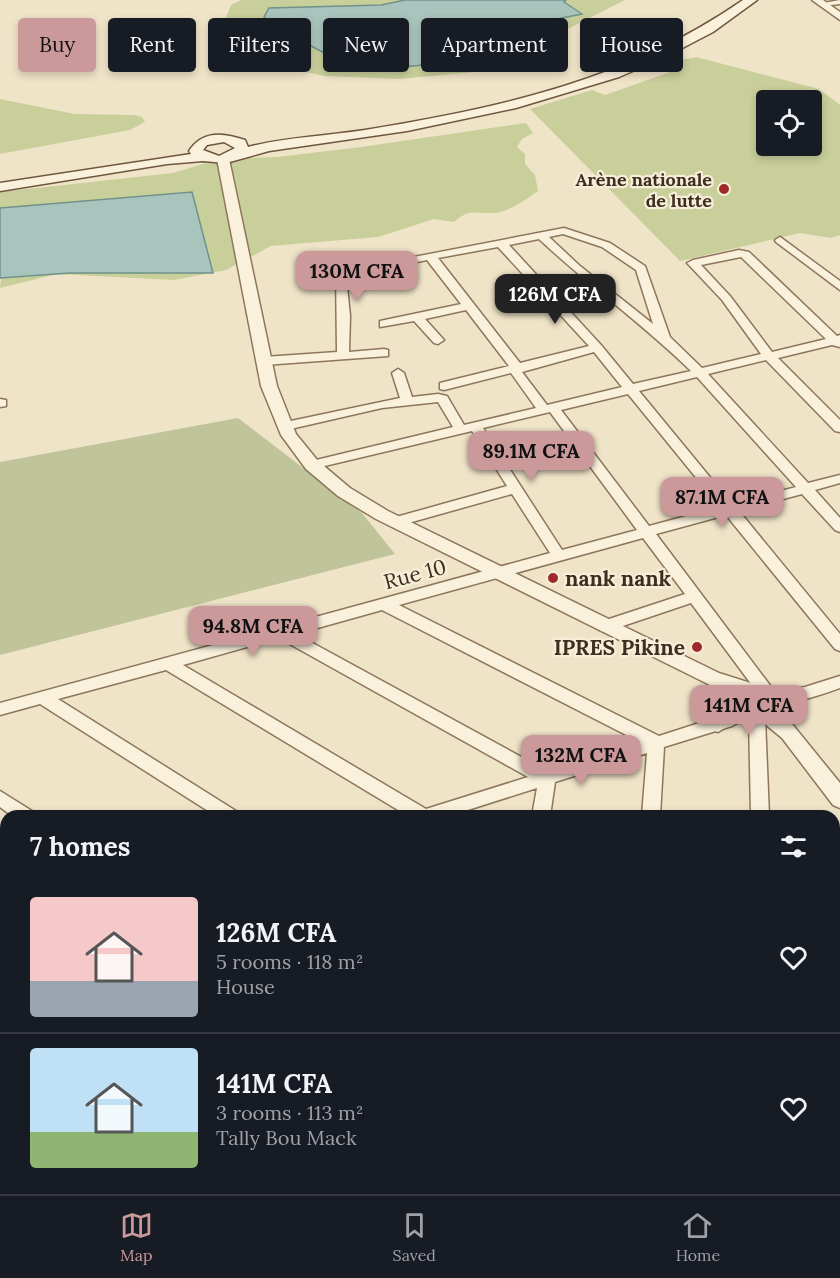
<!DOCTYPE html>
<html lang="en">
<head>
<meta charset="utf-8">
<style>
	body { margin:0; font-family:Lora,serif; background:#242831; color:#f1f3f6; height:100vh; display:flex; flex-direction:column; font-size:22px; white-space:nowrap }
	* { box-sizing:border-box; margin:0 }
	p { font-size:20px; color:#9ea1a6 }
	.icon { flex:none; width:33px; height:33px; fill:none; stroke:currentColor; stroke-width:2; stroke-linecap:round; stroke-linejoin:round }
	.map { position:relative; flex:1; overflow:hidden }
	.side { position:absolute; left:0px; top:810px; width:840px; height:384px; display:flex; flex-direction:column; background:#171b24; border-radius:18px 18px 0 0; box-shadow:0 3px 9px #0003 }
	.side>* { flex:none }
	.guide { position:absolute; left:18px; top:18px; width:804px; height:54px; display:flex; gap:12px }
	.tools { position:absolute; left:756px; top:90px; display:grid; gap:12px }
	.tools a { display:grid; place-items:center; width:66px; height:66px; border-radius:6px; background:#171b24; box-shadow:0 3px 9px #0003; font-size:30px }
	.price { position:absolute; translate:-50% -51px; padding:0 14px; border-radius:12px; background:#cc999b; color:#111; font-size:20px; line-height:39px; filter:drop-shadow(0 2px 3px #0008) }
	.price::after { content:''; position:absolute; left:50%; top:36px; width:18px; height:14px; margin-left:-9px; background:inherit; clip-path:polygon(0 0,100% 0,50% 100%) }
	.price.on { background:#222; color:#fff }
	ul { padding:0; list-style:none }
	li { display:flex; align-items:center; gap:18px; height:150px; padding:0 30px }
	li+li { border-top:2px solid #363941 }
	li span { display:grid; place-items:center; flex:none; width:168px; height:120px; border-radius:6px; color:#555 }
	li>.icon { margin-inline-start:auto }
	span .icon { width:72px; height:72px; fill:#fffc; stroke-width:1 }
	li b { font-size:26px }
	h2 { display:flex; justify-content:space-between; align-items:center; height:72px; padding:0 30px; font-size:26px }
	.chip { padding:0 21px; border-radius:6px; background:#171b24; box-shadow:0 3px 9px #0003; font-size:21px; line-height:54px }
	.chip.on { background:#cc999b; color:#111 }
	.tabs { display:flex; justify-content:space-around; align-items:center; height:84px; border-top:2px solid #363941; background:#171b24; font-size:16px; color:#9ea1a6 }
	.tabs a { display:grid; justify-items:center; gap:3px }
	.tabs .on { color:#cc999b }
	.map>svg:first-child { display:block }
</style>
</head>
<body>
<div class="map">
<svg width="840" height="1194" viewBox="0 0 840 1194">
	<rect width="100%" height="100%" fill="#f0e4c8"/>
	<path fill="#c9cf9b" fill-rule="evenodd" d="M241 0H405L381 5 364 66H414L446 62 503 35 516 37 552 20 582 14 563 1 566 0H625L548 39 496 70 399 79 325 76 291 69 262 57 234 40 225 20 231 5Z
		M696 57 819 89 840 105V235L831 238 800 233 680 261 530 109 592 90 605 95 676 70 663 63C678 57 684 61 696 57ZM766 100H812V146H766Z
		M0 99 75 114 134 115 142 117 145 122 130 130 0 154Z
		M526 123 533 133 522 139 517 147 525 154V164L535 175 538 191C525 200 511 211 494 213 474 215 472 207 454 222L434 219 378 237 271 246 226 270 174 280 57 274 0 288 1 278 70 273H213L192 192 0 208V192L173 173 219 159 277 157 361 147Z"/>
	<path fill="#bfc49a" d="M238 418 362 513 395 554 0 655V462Z"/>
	<path fill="#a9c4bc" stroke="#6f938a" stroke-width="1.5" d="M405 0H566L564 2 582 14 552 20 515 37 503 35 446 62 414 66H364L337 60 289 34 264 17 269 8 381 5Z
		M192 192 213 273H70L0 278V208Z"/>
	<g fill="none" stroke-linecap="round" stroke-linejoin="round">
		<defs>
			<path id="minor" d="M840 0V4L822 6 818 4Z
				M564 228 610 243 645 266 670 337 702 368 761 354 722 300 689 265 687 263 693 260 739 250 749 252 837 336 840 335V347L832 345 778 358 840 420V432L835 431 766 360 708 374 808 483 840 475V483L815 490 840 518V532L835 530 802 494 739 511 840 634V651L835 649 726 515 656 534 775 692 805 687 840 676V688C816 696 788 708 763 700L691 603 605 632 600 630 597 626 600 622 685 594 643 538 399 605 659 736 721 716 752 702H764L766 706 760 712 765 718 769 816H751L749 717 732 726 664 747 660 816H642L647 753 555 782 550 816H532L537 788 449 816H408L166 670 58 699 236 811 239 816H216L40 704 0 715V703L550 553 512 494 394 527 389 525 387 522 389 519 507 486 472 431 312 469 305 465 312 461 453 427 438 402 382 408 286 430 279 426 286 422 400 398 392 373 398 369 404 373 412 397 438 394 447 396 464 425 536 408 511 373 444 390 440 389V383L509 366 466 310 425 319 444 340 438 344 434 343 414 321 380 327V321L461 304 427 260 387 268 402 285 396 288 392 287 376 270 346 276 350 316 349 352 384 349 388 350V356L264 365 258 361 264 357 337 352 336 272ZM563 234 602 247 636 270 653 324 580 266 549 237ZM539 239C588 285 643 324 691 371L633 384 601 345 509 245ZM498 247 589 346 520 363 438 258ZM741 257 826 339 772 352 730 296 701 265ZM594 352 622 387 547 405 522 372ZM697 377 796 487 732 504 639 391ZM628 394 720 507 649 526 561 410ZM550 412 637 530 562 550 483 428ZM382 610 640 742 547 771 296 634ZM279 638 528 777 426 809 183 665Z
				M780 237 840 281V290L776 242 775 240Z
				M0 399 6 400V406L0 407Z
				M0 791 32 811 35 816H12L0 807Z
				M0 934 6 937V982L0 984V957L4 956 0 954Z
				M840 947V965L834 967V949Z
				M834 1068 840 1070V1114L834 1115Z
				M21 1188H43L40 1194H18Z
				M170 1188H192L190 1194H168Z
				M265 1188H313L310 1194H262Z
				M382 1188H404L405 1194H383Z
				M490 1188H512L513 1194H491Z"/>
			<path id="tertiary" d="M812 0H823L840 12V20Z
				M223 155 229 159 277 386 296 434 318 461 350 488 388 511 719 673 785 694 794 709 788 719 840 783V808L833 805 782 738 753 714 749 699 738 695 740 708 731 724 718 732 711 730 708 724 721 704 712 686 376 519 338 496 306 469 281 435 261 386 217 159Z"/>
			<path id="secondary" d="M743 0H757L713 32 667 56 619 77 516 108 407 131 269 151 226 163 203 161 167 164 0 191V183L191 154 189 151C203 130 223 133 245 140L248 147C286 137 326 136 365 130 503 107 626 81 743 0ZM224 142 235 148 219 156 203 150 207 145Z"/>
		</defs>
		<use href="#minor" stroke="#8d765c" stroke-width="3"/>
		<use href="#tertiary" stroke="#8d765c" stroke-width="3"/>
		<use href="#secondary" stroke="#6f573f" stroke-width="3"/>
		<use href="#minor" fill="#faf1dc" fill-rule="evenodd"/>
		<use href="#tertiary" fill="#faf1dc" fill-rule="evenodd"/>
		<use href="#secondary" fill="#faf1dc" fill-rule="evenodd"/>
	</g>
	<g fill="#9e2a2b" stroke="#f7eed8" stroke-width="2">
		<circle cx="724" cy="189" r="6"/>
		<circle cx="553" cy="578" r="6"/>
		<circle cx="697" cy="647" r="6"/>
	</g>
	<g text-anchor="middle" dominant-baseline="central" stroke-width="4.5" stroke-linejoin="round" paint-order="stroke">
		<g font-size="18" font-weight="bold" fill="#3d2e20" stroke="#f7eed8" text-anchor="end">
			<text x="712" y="179">Arène nationale<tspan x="712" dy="21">de lutte</tspan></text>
		</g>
		<g font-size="21" fill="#3d2e20" stroke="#f7eed8">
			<text transform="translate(415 574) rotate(-15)">Rue 10</text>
		</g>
		<g font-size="21" font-weight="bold" fill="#3d2e20" stroke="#f7eed8" text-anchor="start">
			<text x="565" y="578">nank nank</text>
			<text x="685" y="647" text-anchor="end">IPRES Pikine</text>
		</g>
	</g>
</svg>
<div class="tools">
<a><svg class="icon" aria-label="locate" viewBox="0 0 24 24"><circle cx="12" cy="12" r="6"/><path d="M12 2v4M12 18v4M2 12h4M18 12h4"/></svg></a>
</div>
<b class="price" style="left:357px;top:302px">130M CFA</b>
<b class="price on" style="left:555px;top:325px">126M CFA</b>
<b class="price" style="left:531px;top:482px">89.1M CFA</b>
<b class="price" style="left:722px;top:528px">87.1M CFA</b>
<b class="price" style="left:253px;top:657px">94.8M CFA</b>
<b class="price" style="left:749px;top:736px">141M CFA</b>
<b class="price" style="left:581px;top:786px">132M CFA</b>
<div class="guide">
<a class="chip on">Buy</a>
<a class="chip">Rent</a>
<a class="chip">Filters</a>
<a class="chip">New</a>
<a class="chip">Apartment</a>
<a class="chip">House</a>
</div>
<section class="side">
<h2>7 homes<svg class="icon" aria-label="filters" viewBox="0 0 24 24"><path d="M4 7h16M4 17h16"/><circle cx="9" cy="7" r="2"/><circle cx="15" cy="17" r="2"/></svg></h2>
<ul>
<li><span style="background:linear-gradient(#f6c9c9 70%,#9aa5b1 0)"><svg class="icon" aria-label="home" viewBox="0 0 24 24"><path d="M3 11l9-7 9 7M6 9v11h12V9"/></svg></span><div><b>126M CFA</b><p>5 rooms · 118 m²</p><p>House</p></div><svg class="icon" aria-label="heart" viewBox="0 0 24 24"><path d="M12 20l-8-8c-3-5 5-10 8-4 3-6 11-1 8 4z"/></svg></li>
<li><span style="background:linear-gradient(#bfe0f5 70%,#8fb573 0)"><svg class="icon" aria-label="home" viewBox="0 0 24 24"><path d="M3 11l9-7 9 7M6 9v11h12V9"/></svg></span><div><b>141M CFA</b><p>3 rooms · 113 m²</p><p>Tally Bou Mack</p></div><svg class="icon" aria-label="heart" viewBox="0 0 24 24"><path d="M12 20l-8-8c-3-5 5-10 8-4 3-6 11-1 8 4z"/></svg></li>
</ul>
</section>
</div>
<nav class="tabs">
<a class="on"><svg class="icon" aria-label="map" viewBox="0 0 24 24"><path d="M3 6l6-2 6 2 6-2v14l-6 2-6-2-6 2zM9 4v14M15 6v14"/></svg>Map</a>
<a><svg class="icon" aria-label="saved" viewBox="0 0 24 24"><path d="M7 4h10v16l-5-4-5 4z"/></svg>Saved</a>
<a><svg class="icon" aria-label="home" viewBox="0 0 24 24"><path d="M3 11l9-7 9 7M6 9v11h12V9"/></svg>Home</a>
</nav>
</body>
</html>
